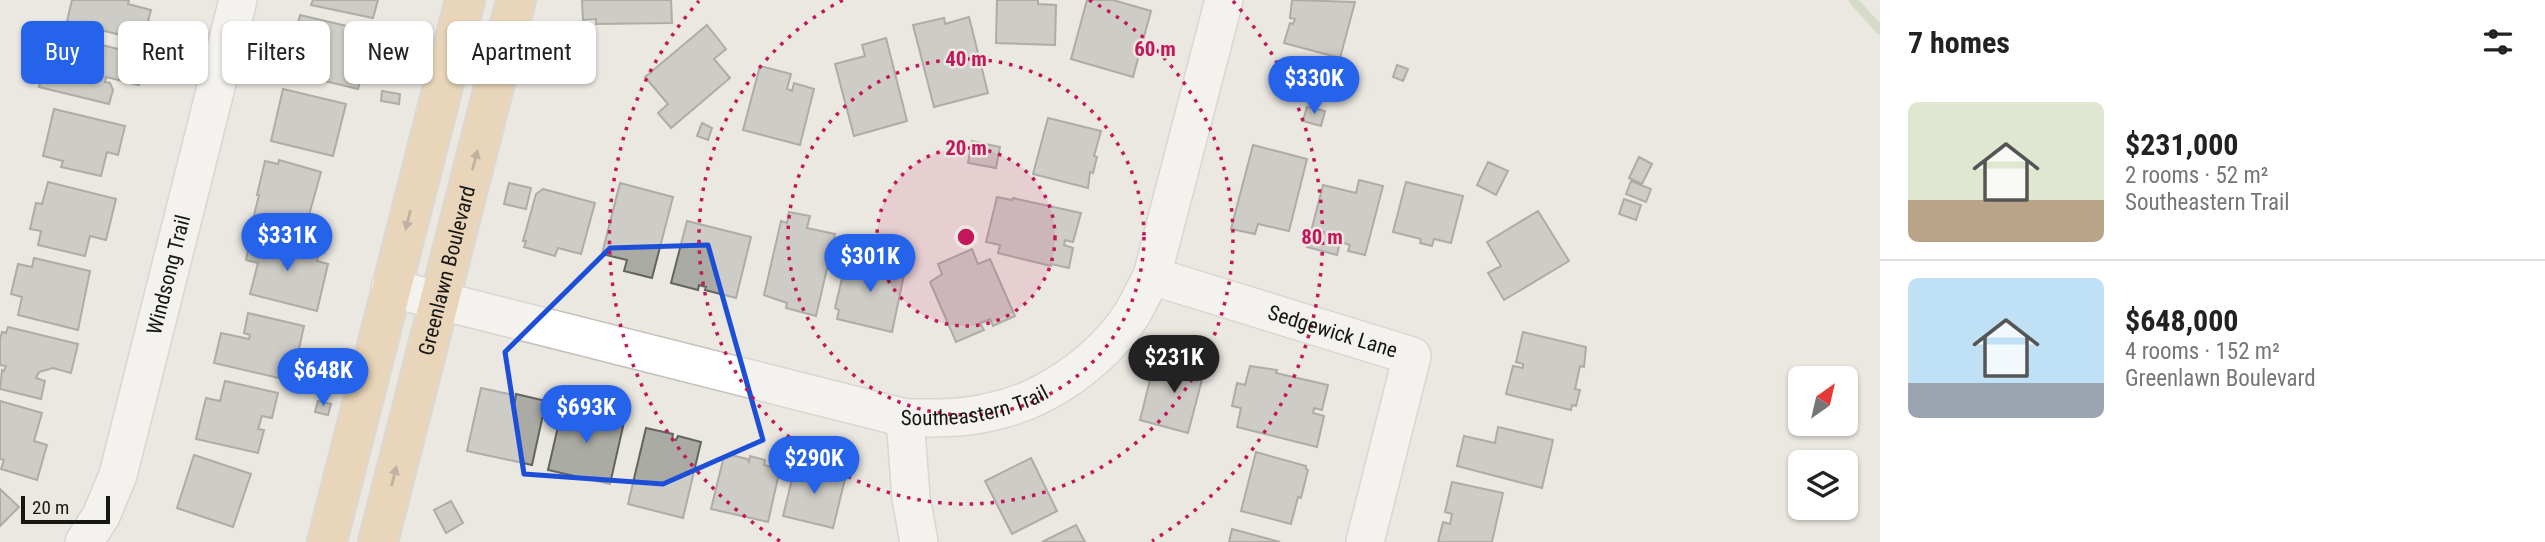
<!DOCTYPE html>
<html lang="en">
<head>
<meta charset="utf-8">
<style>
	body { margin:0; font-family:"Roboto Condensed",sans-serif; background:#f6f6f6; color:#222; height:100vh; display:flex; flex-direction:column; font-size:26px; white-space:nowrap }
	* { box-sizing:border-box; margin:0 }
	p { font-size:23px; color:#767676 }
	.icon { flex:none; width:38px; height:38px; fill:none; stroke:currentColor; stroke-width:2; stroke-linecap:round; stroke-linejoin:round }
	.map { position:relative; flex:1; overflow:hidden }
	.details { display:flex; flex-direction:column; background:#fff; width:665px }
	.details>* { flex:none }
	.top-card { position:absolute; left:21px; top:21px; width:665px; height:63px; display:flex; gap:14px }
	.needle { width:46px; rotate:34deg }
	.tools { position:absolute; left:1788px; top:366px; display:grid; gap:14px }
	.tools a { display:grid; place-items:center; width:70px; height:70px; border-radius:10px; background:#fff; box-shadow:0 2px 5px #0004; font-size:35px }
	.scale { position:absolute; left:21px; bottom:18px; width:89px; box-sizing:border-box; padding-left:7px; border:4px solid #161613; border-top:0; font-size:19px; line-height:24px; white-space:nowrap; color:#161613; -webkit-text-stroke:5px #ebe8e2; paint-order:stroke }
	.price { position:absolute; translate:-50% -60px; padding:0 16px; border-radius:24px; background:#2563eb; color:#fff; font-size:23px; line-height:46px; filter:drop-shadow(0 2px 4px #0008) }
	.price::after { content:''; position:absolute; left:50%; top:42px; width:21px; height:16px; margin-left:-10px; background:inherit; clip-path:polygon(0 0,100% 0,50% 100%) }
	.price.current { background:#222; color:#fff }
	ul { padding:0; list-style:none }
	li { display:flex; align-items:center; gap:21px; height:175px; padding:0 28px }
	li+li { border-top:2px solid #e0e0e0 }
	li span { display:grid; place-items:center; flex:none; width:196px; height:140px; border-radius:10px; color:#555 }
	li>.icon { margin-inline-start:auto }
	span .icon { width:84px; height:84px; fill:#fffc; stroke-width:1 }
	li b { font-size:30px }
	h2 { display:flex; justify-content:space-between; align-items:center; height:84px; padding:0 28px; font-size:30px }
	.tag { padding:0 24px; border-radius:10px; background:#fff; box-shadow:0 2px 5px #0004; font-size:24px; line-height:63px }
	.tag.current { background:#2563eb; color:#fff }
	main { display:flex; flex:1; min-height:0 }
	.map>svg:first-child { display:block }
</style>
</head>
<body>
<main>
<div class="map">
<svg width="1880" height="542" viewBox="0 0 1880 542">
	<rect width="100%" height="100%" fill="#ebe8e2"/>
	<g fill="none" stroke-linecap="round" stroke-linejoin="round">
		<path stroke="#bacbac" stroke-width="9" d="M1853 0 1880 30"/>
	</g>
	<path fill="#aaaba4" stroke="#63645e" stroke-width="2" d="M72 0H129L128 4 151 10 143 41 67 21Z
		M313 0H378L373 18 311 5Z
		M582 0H671L672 23 596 24V19L583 20Z
		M997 0H1038V4L1056 5 1055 45 996 43Z
		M1087 0H1113L1151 11 1133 77 1071 59Z
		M1292 0 1355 2 1340 58 1284 43 1290 23 1293 24 1295 19 1290 18Z
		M300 15 364 30 359 50 353 48 352 54 366 58 358 89 304 76 307 63 302 62 305 50 292 47Z
		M969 17 988 93 934 107 913 25 944 18 945 24Z
		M707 25 726 49 714 59 730 78 671 128 658 113 668 104 645 77Z
		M69 37 147 56 139 85 106 77 105 82 110 83 113 90 109 104 39 87 45 64 61 68Z
		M886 38 907 121 854 136 835 64 865 56 862 45Z
		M1397 65 1408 69 1403 81 1393 77Z
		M760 66 791 74 787 89 792 91 794 83 814 89 800 145 743 130Z
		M283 89 346 104 333 156 271 141Z
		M382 91 400 94 399 104 381 101Z
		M1307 107 1325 111 1321 126 1303 121Z
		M54 109 125 126 118 155 107 152 101 176 61 167 63 161 43 156Z
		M1048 118 1101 131 1094 156 1097 157 1093 173 1090 172 1088 188 1033 174Z
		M702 123 712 128 708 140 697 136Z
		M972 141 1000 147 996 168 968 163Z
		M1253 145 1307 159 1289 231 1258 224 1255 234 1231 229Z
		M1639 157 1652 164 1642 184 1629 178Z
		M279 160 321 172 304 233 253 219 259 195H257L265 161 278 164Z
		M1488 162 1508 171 1496 195 1477 185Z
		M1359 180 1383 186 1365 255 1348 251 1350 245 1340 242 1337 255 1307 247 1323 185 1356 193Z
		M1631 181 1651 189 1646 202 1626 194Z
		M48 182 116 199 106 240 90 236 85 256 38 245 41 231 30 229 36 203 42 204Z
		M1406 182 1463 196 1451 243 1434 239 1432 246 1420 243 1421 239 1393 232Z
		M509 183 531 188 526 209 504 204Z
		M620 183 673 197 652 278 624 271 627 260 602 254Z
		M543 189 595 203 581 254 558 248 555 256 524 247 526 241H523L536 194Z
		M997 197 1012 200 1013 198 1081 213 1073 242 1065 240 1064 245 1073 248 1069 268 1051 264V266L998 253 1000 245 986 242Z
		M1624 199 1641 205 1636 220 1619 214Z
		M1538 211 1569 261 1504 300 1488 273 1501 266 1487 242Z
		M789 212 810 216 807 228 835 234 816 316 786 308 787 303 764 295 781 221 787 223Z
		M687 221 751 237 736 298 705 290 706 287 699 285 698 290 671 283Z
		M251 236 319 253 317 261 328 264 317 311 250 294 258 263 246 260Z
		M972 249 978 264 990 259 1015 316 993 326 990 319 980 323 984 330 956 342 930 282 942 274 938 264Z
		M847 257 905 270 892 332 837 319 839 310 835 308Z
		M34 258 90 271 78 330 18 315 22 297 11 294 18 264 32 267Z
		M248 313 304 326 292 381 214 363 221 333 249 339 250 335 244 333Z
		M8 327 78 344 71 373 53 368 39 372 36 378 45 381 41 399 0 389 2 370 4 371 6 366 0 365V339L2 332 6 333Z
		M1523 332 1586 347 1584 367 1580 366 1575 389 1580 390 1576 406 1572 405 1571 410 1506 394 1513 366 1523 368V364L1516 362Z
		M1179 357 1206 364 1188 433 1140 420 1152 372 1164 376 1167 363 1177 366Z
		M1250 366 1277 370 1276 373 1328 385 1322 410 1314 408 1313 413 1324 416 1317 447 1237 427 1241 408 1232 406 1237 383 1245 385Z
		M225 381 278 393 272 418 262 416 258 429 264 430 258 453 196 439 206 398 220 401Z
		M481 388 513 395 511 402H515L516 394 546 401 532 465 467 451Z
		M0 401 42 413 34 441 47 445 37 480 1 469 4 460 0 459Z
		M318 401 331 404 328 415 315 412Z
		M563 405 592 411 590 421H593L594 415 624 422 610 484 548 470Z
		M1498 427 1553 440 1542 488 1457 466 1464 436 1495 443Z
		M646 428 673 434 672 439 676 440 678 436 701 442 683 518 628 504Z
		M1256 452 1306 466V469L1308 470 1301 498 1298 497 1291 524 1241 511Z
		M194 455 251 474 233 527 177 508Z
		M731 455 747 459 749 462 750 456 765 460 764 465 780 469 768 522 711 509 724 456 730 457Z
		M1031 458 1057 511 1012 534 985 481Z
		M796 463 846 475 833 528 783 516Z
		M1452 482 1503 493 1492 542H1438L1443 522 1450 524 1452 514 1445 512Z
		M0 489 19 507 0 526Z
		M451 501 463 523 446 533 434 510Z
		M1076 525 1085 542H1042Z
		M1232 529 1280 542H1229Z"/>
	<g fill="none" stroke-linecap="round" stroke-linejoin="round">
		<defs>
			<g id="minor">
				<path id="s1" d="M1152 276 1412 356 1365 542"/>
				<path id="s2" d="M390 288 905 418C934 418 962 419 990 412 1046 401 1101 361 1132 314 1139 302 1145 289 1152 276L1224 0"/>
				<path d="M905 418 911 498 919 542"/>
				<path id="s3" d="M84 542 101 516 118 475 238 0"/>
			</g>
			<g id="major">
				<path d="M327 542 465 0"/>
				<path id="s4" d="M378 542 516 0"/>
			</g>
		</defs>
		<use href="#minor" stroke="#c3c1ba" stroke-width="40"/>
		<use href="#major" stroke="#c7c7c6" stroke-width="42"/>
		<use href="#minor" stroke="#fff" stroke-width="37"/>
		<use href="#major" stroke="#e7be89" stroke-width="38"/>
	</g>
	<defs><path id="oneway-solid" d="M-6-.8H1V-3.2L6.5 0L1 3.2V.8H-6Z" transform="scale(1.75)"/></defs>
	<g fill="#897254">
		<use href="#oneway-solid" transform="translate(475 160) rotate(-75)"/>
		<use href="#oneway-solid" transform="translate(408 220) rotate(104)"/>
		<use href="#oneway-solid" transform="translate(394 476) rotate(-76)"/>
	</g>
	<path d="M0 0H1880V542H0ZM708 245 763 440 663 484 524 474 505 352 610 248Z" fill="#ebe8e2" fill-opacity=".55" fill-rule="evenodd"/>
	<path fill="none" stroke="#1d4ed8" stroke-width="5" stroke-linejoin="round" d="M708 245 763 440 663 484 524 474 505 352 610 248Z"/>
	<circle cx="966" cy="237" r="89" fill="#c2185b" fill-opacity=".12"/>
	<g fill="none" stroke="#c2185b" stroke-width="3.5" stroke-dasharray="3.5 7">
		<circle cx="966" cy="237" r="89"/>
		<circle cx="966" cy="237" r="178"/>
		<path d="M1089 0A267 267 0 1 1 843 0"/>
		<path d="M780 541A356 356 0 0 1 699 1M1233 1A356 356 0 0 1 1152 541"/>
	</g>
	<g text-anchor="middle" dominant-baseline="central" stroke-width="5" stroke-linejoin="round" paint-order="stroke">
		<g font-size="21" fill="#161613" stroke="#ebe8e2">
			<text stroke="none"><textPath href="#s4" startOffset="280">Greenlawn Boulevard</textPath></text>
			<text stroke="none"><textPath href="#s3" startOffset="282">Windsong Trail</textPath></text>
			<text stroke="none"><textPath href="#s1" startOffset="189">Sedgewick Lane</textPath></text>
			<text stroke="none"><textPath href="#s2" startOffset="602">Southeastern Trail</textPath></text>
		</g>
	</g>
	<circle cx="966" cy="237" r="10" fill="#c2185b" stroke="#ebe8e2" stroke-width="3.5"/>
	<g font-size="21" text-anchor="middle" font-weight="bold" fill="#c2185b" stroke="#ebe8e2" stroke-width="5" stroke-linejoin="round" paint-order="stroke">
		<text x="1155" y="56">60 m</text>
		<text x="966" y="66">40 m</text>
		<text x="966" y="155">20 m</text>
		<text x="1322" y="244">80 m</text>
	</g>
</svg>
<div class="tools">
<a><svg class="needle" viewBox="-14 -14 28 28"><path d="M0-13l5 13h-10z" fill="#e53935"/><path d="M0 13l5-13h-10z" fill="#767676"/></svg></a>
<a><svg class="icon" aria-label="layers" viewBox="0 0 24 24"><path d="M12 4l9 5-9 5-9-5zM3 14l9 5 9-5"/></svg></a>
</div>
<div class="scale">20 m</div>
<b class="price" style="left:1314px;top:116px">$330K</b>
<b class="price" style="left:287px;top:273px">$331K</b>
<b class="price" style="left:870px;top:294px">$301K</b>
<b class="price current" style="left:1174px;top:395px">$231K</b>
<b class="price" style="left:323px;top:408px">$648K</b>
<b class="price" style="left:586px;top:445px">$693K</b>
<b class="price" style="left:814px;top:496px">$290K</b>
<div class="top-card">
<a class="tag current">Buy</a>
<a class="tag">Rent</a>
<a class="tag">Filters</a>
<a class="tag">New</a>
<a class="tag">Apartment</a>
</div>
</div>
<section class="details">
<h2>7 homes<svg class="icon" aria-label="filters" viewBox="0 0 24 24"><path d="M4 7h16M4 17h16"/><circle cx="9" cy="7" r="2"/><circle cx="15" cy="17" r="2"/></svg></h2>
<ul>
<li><span style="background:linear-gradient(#dfe7d0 70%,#b9a48a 0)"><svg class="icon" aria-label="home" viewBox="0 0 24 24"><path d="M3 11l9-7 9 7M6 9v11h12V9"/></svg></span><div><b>$231,000</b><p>2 rooms · 52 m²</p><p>Southeastern Trail</p></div></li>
<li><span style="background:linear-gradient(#bfe0f5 75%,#9aa5b1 0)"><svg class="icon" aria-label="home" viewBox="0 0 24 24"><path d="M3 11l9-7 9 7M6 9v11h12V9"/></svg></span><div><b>$648,000</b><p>4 rooms · 152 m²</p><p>Greenlawn Boulevard</p></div></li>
</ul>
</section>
</main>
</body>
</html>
